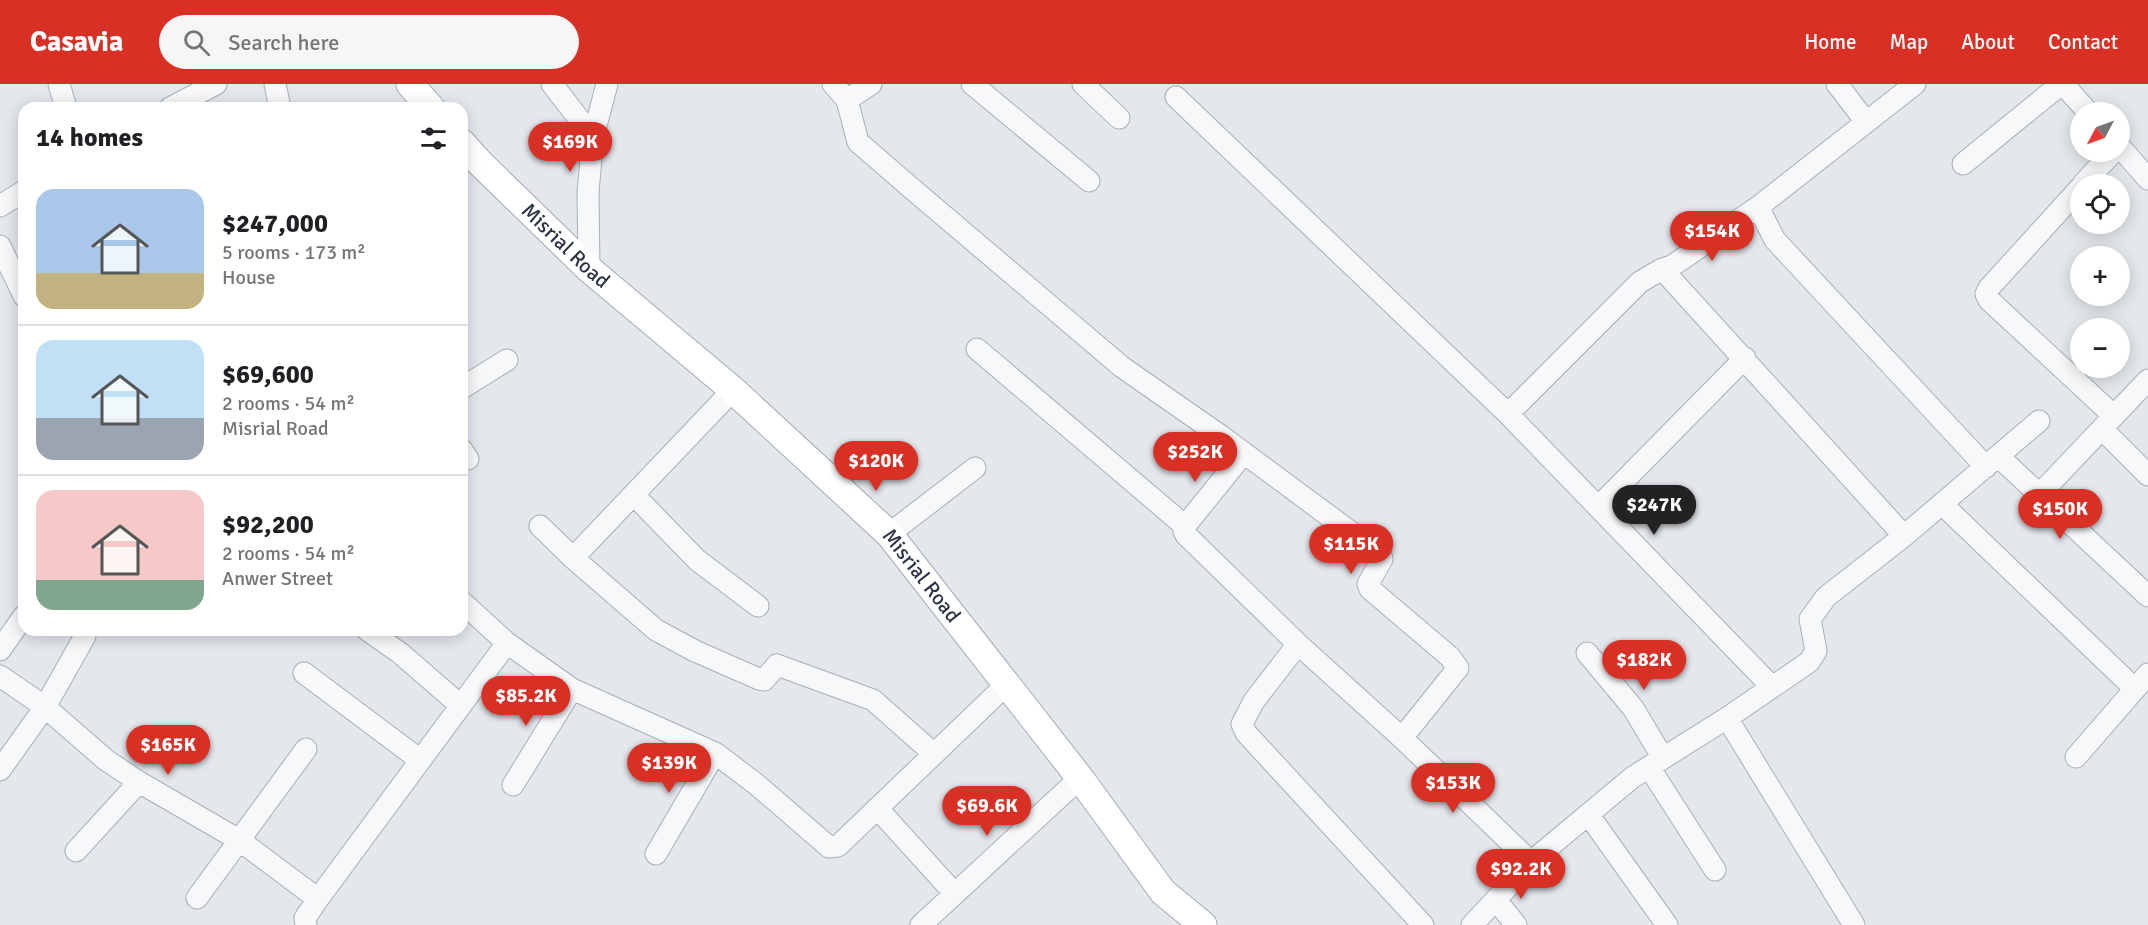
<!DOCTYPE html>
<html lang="en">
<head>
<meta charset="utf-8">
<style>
	body { margin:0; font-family:Signika,sans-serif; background:#f6f6f6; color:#202124; height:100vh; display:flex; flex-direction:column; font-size:22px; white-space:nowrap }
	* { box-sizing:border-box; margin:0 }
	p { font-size:20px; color:#757577 }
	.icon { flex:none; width:33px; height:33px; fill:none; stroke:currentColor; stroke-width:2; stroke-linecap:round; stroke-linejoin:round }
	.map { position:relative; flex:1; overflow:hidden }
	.details { position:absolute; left:18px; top:18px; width:450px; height:534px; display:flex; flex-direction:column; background:#fff; border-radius:18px; box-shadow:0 3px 15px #0003 }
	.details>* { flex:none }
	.needle { width:39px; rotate:229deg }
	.controls { position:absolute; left:2070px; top:18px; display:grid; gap:12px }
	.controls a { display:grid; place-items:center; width:60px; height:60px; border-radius:50%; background:#fff; box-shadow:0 3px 15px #0003; font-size:30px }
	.price { position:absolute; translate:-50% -51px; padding:0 14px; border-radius:21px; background:#d93025; color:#fff; font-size:20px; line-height:39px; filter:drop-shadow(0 2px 3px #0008) }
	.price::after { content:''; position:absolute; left:50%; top:36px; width:18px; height:14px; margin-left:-9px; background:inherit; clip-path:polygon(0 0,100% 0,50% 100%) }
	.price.active { background:#222; color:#fff }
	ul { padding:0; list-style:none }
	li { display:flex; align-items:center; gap:18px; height:150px; padding:0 18px }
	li+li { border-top:2px solid #e0e0e0 }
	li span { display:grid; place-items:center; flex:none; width:168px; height:120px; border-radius:18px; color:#555 }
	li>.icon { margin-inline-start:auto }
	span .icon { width:72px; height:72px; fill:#fffc; stroke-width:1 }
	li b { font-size:26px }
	h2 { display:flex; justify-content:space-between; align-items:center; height:72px; padding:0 18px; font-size:26px }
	header { display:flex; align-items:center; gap:36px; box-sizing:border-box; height:84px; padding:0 30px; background:#d93025; color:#fff }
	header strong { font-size:28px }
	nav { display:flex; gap:33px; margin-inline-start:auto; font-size:21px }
	.search { width:420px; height:54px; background:#f6f6f6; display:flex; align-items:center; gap:15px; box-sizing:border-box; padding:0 21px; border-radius:33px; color:#757577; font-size:22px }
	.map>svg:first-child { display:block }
</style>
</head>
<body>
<header>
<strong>Casavia</strong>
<div class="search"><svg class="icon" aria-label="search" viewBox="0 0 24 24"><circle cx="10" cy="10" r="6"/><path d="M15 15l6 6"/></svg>Search here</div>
<nav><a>Home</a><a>Map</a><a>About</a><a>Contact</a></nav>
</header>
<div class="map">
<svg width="2148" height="841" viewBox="0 0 2148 841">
	<rect width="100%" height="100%" fill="#e4e7ec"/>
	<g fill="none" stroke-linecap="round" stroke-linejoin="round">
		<defs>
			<path id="minor" d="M59 0 66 24
				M275 0 280 24
				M552 0 593 53
				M833 0 847 16 858 58 910 103 1122 283 1221 352 1379 469 1382 475 1368 500 1370 505 1450 573 1458 584 1402 654
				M972 0 1089 97
				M1083 0 1119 34
				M1837 0 1866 38
				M2063 0 2088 28
				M1176 13 1508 330 1772 603
				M847 16 871 0
				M170 24 216 0
				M2120 63 2148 95
				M1963 80 2061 0
				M2083 100 2113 68
				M2080 104 1989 204 1986 210 1989 216 2114 332
				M0 122 24 107
				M1758 123 1775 156 1986 383
				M0 162 24 212
				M589 185 588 108 593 53 607 0
				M1662 185 1904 452
				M977 265 1185 442
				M462 304 507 276
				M1508 330 1640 198 1662 185 1672 182 1758 123 1915 0
				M2102 345 2148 391
				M462 366 468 375
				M1244 369 1185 442 1184 447 1186 451 1298 560 1402 654 1531 778
				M1998 372 2148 512
				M634 411 697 476 758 522
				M2039 411 2148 296
				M1942 420 2135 605
				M1598 423 1745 274
				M540 442 573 474 656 546 695 567 759 595 764 596 777 581 873 616 934 670
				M889 450 975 384
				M573 474 733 306
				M462 518 507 559 572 605 715 669 756 700 829 763 838 762 1006 601
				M367 546 400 569 460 621
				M1298 560 1254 617 1242 640 1246 649 1423 841
				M0 566 24 532
				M1587 569 1633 624 1663 674
				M304 589 420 676
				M0 592 45 623 106 676 139 698 239 756 318 815
				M1727 634 1854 841
				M2076 673 2148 590
				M1649 683 1715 786
				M0 686 45 623 85 552
				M513 701 572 605
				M877 724 955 810
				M1588 730 1667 841
				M76 767 139 698
				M656 770 715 669
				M197 814 306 665
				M1496 816 1516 841
				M306 841 305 834 318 815 507 559
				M921 841 1080 694
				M1472 841 1531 778 1633 693 1727 634 1809 578 1816 567 1810 535 1826 513 1904 452 2039 337"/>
			<g id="major">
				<path d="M410 0 431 24"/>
				<path id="s1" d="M462 59 480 79 589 185 733 306 889 450 1080 694 1163 808 1203 841"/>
			</g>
		</defs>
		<use href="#minor" stroke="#a9aeb7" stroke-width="23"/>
		<use href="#major" stroke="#a3abb8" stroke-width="29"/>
		<use href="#minor" stroke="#f7f8fa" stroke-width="21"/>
		<use href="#major" stroke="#fff" stroke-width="27"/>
	</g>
	<g text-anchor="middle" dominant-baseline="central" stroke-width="4.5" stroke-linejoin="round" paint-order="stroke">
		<g font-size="21" fill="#2b3445" stroke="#f4f6f9">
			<text stroke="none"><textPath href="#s1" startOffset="146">Misrial Road</textPath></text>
			<text stroke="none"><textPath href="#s1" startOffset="632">Misrial Road</textPath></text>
		</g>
	</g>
</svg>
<div class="controls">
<a><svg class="needle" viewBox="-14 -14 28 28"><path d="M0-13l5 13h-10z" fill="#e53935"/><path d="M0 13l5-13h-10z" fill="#757577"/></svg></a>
<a><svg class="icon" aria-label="locate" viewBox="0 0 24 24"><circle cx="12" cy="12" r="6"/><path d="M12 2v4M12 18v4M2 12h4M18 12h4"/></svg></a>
<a>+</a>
<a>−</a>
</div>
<b class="price" style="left:570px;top:89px">$169K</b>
<b class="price" style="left:1712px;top:178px">$154K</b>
<b class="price" style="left:1195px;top:399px">$252K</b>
<b class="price" style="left:876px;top:408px">$120K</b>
<b class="price active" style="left:1654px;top:452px">$247K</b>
<b class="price" style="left:2060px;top:456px">$150K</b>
<b class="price" style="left:1351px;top:491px">$115K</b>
<b class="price" style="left:1644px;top:607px">$182K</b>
<b class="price" style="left:526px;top:643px">$85.2K</b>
<b class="price" style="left:168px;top:692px">$165K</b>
<b class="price" style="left:669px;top:710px">$139K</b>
<b class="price" style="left:1453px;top:730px">$153K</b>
<b class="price" style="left:987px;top:753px">$69.6K</b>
<b class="price" style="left:1521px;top:816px">$92.2K</b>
<section class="details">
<h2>14 homes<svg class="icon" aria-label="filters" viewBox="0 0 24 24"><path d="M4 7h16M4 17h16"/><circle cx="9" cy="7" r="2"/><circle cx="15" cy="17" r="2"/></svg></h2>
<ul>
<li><span style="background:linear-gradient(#a9c7e8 70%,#c2b280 0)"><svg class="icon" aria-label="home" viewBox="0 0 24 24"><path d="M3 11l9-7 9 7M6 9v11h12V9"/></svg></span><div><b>$247,000</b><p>5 rooms · 173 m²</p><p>House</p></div></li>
<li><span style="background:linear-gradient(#bfe0f5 65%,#9aa5b1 0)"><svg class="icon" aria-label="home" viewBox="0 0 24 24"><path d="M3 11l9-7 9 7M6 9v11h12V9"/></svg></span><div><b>$69,600</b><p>2 rooms · 54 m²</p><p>Misrial Road</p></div></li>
<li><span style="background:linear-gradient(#f6c9c9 75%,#7fa58c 0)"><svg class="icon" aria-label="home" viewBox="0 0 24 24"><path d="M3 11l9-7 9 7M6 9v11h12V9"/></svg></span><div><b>$92,200</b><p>2 rooms · 54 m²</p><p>Anwer Street</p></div></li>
</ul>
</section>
</div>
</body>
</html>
